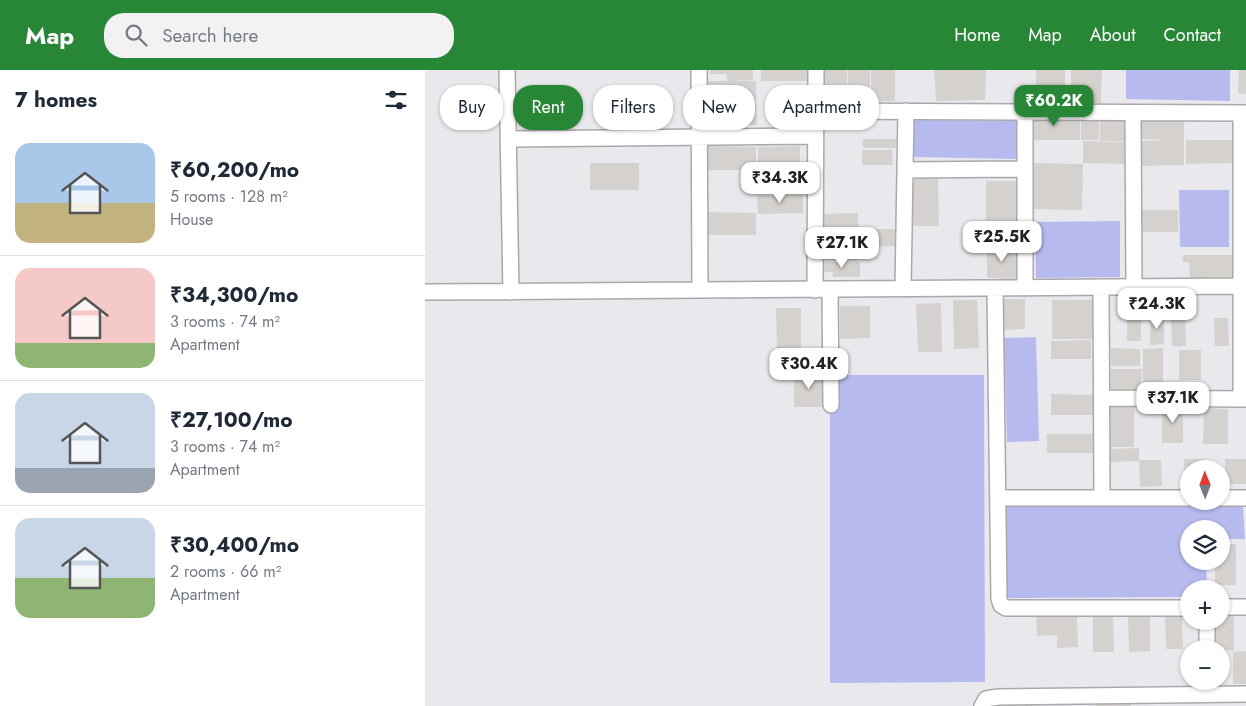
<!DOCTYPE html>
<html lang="en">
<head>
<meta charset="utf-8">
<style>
	body { margin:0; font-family:Jost,sans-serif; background:#f2f2f3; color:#1f2937; height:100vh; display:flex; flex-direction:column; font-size:19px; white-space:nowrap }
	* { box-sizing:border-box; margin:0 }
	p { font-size:16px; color:#747a83 }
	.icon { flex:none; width:28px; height:28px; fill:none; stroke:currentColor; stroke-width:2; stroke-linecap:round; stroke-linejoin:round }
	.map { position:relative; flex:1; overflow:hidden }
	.side { display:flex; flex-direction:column; background:#fff; width:425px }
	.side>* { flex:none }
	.guide { position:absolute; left:15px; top:15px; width:475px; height:45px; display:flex; gap:10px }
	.needle { width:32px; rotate:359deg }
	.fabs { position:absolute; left:755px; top:390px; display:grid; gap:10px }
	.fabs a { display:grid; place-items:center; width:50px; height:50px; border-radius:50%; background:#fff; box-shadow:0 1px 4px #0004; font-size:25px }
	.price { position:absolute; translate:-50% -42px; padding:0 11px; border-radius:10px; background:#fff; color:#222; font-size:16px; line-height:32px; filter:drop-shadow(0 1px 2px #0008) }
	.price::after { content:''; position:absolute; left:50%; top:30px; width:15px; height:11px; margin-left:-8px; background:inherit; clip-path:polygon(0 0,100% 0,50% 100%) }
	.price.active { background:#288637; color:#fff }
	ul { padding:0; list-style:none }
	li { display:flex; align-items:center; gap:15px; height:125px; padding:0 15px }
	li+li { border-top:1px solid #e0e1e3 }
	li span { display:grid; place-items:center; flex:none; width:140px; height:100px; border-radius:15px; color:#555 }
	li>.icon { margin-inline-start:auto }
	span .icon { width:60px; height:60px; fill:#fffc; stroke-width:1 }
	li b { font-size:21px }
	h2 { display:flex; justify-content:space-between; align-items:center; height:60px; padding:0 15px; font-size:21px }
	.chip { padding:0 18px; border-radius:20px; background:#fff; box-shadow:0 1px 4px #0004; font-size:18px; line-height:45px }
	.chip.active { background:#288637; color:#fff }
	header { display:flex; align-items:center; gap:30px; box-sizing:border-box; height:70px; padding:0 25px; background:#288637; color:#fff }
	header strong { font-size:24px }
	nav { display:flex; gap:28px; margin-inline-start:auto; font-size:18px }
	.search { width:350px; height:45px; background:#f2f2f3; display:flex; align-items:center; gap:12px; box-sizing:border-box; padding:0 18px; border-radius:20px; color:#747a83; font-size:19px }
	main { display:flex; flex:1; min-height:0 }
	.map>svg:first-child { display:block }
</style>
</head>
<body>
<header>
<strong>Map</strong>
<div class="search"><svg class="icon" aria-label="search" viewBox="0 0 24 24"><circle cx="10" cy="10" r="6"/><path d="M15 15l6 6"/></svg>Search here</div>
<nav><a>Home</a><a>Map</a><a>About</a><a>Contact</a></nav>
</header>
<main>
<section class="side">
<h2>7 homes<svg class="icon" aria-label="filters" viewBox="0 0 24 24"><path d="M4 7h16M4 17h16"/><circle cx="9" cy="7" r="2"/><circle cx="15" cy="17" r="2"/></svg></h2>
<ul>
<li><span style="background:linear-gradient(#a9c7e8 60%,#c2b280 0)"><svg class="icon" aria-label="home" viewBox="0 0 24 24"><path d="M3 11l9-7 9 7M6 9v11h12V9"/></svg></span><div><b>₹60,200/mo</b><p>5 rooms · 128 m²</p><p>House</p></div></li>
<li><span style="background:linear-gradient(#f6c9c9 75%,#8fb573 0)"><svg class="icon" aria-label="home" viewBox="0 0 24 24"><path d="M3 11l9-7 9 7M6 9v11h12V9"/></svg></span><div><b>₹34,300/mo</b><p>3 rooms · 74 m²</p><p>Apartment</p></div></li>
<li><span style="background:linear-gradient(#c9d6e8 75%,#9aa5b1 0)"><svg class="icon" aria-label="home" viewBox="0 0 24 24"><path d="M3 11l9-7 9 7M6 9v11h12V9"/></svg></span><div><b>₹27,100/mo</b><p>3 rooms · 74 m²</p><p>Apartment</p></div></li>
<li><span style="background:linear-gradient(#c9d6e8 60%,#8fb573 0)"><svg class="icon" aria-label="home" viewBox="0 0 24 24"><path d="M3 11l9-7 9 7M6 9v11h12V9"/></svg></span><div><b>₹30,400/mo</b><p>2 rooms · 66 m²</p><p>Apartment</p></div></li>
</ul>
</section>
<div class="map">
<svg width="821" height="636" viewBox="0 0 821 636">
	<rect width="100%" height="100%" fill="#e9e9ed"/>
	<path fill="#b6baef" d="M701 0H805V31L701 29Z
		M488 50 593 51 592 89 488 87Z
		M754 120H804V177H755Z
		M695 151V207L611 208 610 152Z
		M611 267 614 371 582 372 579 268Z
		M405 305H559L560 612 405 613Z
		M579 434 818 436 820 469H796V459H764V491H781L782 519H764V527L582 528Z"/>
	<path fill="#d5d1ce" d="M285 0H328V10L305 11H331V32H282V11H302V4H285Z
		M336 0H383V11H336Z
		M398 0H422V32H398Z
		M423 0H445V31L423 32Z
		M446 0H470V31H446Z
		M509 0H561L560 30 511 31Z
		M611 0H640V32H611Z
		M646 0H677L676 34 646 33Z
		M814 0H821V24L813 23Z
		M282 33H331L332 55H282Z
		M603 44 655 45V70H604Z
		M717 45 759 46V95L716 96 715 71 743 70 716 69Z
		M656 46H674V70H656Z
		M675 46H703V71H675Z
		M438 69H471V78H438Z
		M761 70H807V93L761 94Z
		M658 71 701 72V94L658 93Z
		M283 76 331 77V100H283Z
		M375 76V123L333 124V77Z
		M437 80H467L468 95H437Z
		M165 93H214V120H165Z
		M608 93 658 94 657 140 607 139Z
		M482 106H513L514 156H483Z
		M561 111H591L592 157 561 158Z
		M378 125V143L333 144 332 126Z
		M711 140H753V162H711Z
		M282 142 331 143V165H282Z
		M433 143V159H397V144Z
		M432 159H471V176L432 177Z
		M396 160H431V176H396Z
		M562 160H591V176H562Z
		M398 177H432V191L398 190Z
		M562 178H592L591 209 562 208Z
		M758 185H807V210H765L764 192H758Z
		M397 192H435V207H407L408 202H397Z
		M574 229H600V259L573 260Z
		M528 230H552L554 278 529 279Z
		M627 230H669V269H627Z
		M516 233 517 282H493L491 234Z
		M415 236H445V268L415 269Z
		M351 238H376V280L352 282Z
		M702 243H716V271H702Z
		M725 246H739V274L725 275Z
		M746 248H760L761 276H747Z
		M789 248H803L804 276H790Z
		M666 270V289H626V271Z
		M686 278 715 279V296H686Z
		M738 278V316H718V279Z
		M754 280H776V310H754Z
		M686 299H717L716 321H686Z
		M369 303H398V337H369Z
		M626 324 670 325V345H626Z
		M758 335V373H737V336Z
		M684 337H709V377H684Z
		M779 338 803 339V374H778Z
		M622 364H670V383H622Z
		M714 378V391L684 392V379Z
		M759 389H779V399H764V413H760Z
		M800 389H821V414H801Z
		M714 390H736L737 416 715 417Z
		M796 474H811V515H790V491H796Z
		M630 540 631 547H652L653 577 632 578V565L612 566 611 541Z
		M688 541 689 582H668V542Z
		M800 544H809V581L788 579V551H796Z
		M703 546H725V581L704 582Z
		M740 546H757L758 579H741Z
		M821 581V614H808V582Z
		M603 630V636H563Z
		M706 631V636H671V632Z"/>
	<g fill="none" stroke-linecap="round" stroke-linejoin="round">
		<defs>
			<path id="minor" d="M82 0 86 222
				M274 0 275 220
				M391 41 821 43
				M600 42V218
				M708 43 709 217
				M83 69 390 66
				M480 100 600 99
				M676 217 677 428
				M570 218 574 529 576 535 581 538H764
				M405 219 406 335
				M478 219 481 41
				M390 220 391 0
				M0 222 821 216
				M678 328 821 329
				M816 329V43
				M573 428H764
				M796 428H821
				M796 537H821
				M782 551V579
				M557 636 561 629 573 627 821 624"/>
		</defs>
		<use href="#minor" stroke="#a9a9ad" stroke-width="18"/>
		<use href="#minor" stroke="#fff" stroke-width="15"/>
	</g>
</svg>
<div class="fabs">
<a><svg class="needle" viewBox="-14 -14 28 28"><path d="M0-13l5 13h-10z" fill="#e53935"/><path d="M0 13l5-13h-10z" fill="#747a83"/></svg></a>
<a><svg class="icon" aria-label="layers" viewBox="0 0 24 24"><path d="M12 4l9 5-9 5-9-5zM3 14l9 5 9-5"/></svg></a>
<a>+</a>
<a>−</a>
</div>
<b class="price active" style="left:629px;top:57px">₹60.2K</b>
<b class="price" style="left:355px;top:134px">₹34.3K</b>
<b class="price" style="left:577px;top:193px">₹25.5K</b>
<b class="price" style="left:417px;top:199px">₹27.1K</b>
<b class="price" style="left:732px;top:260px">₹24.3K</b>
<b class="price" style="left:384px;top:320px">₹30.4K</b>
<b class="price" style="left:748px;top:354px">₹37.1K</b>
<div class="guide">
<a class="chip">Buy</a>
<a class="chip active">Rent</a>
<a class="chip">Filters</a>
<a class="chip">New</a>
<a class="chip">Apartment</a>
</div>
</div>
</main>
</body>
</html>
